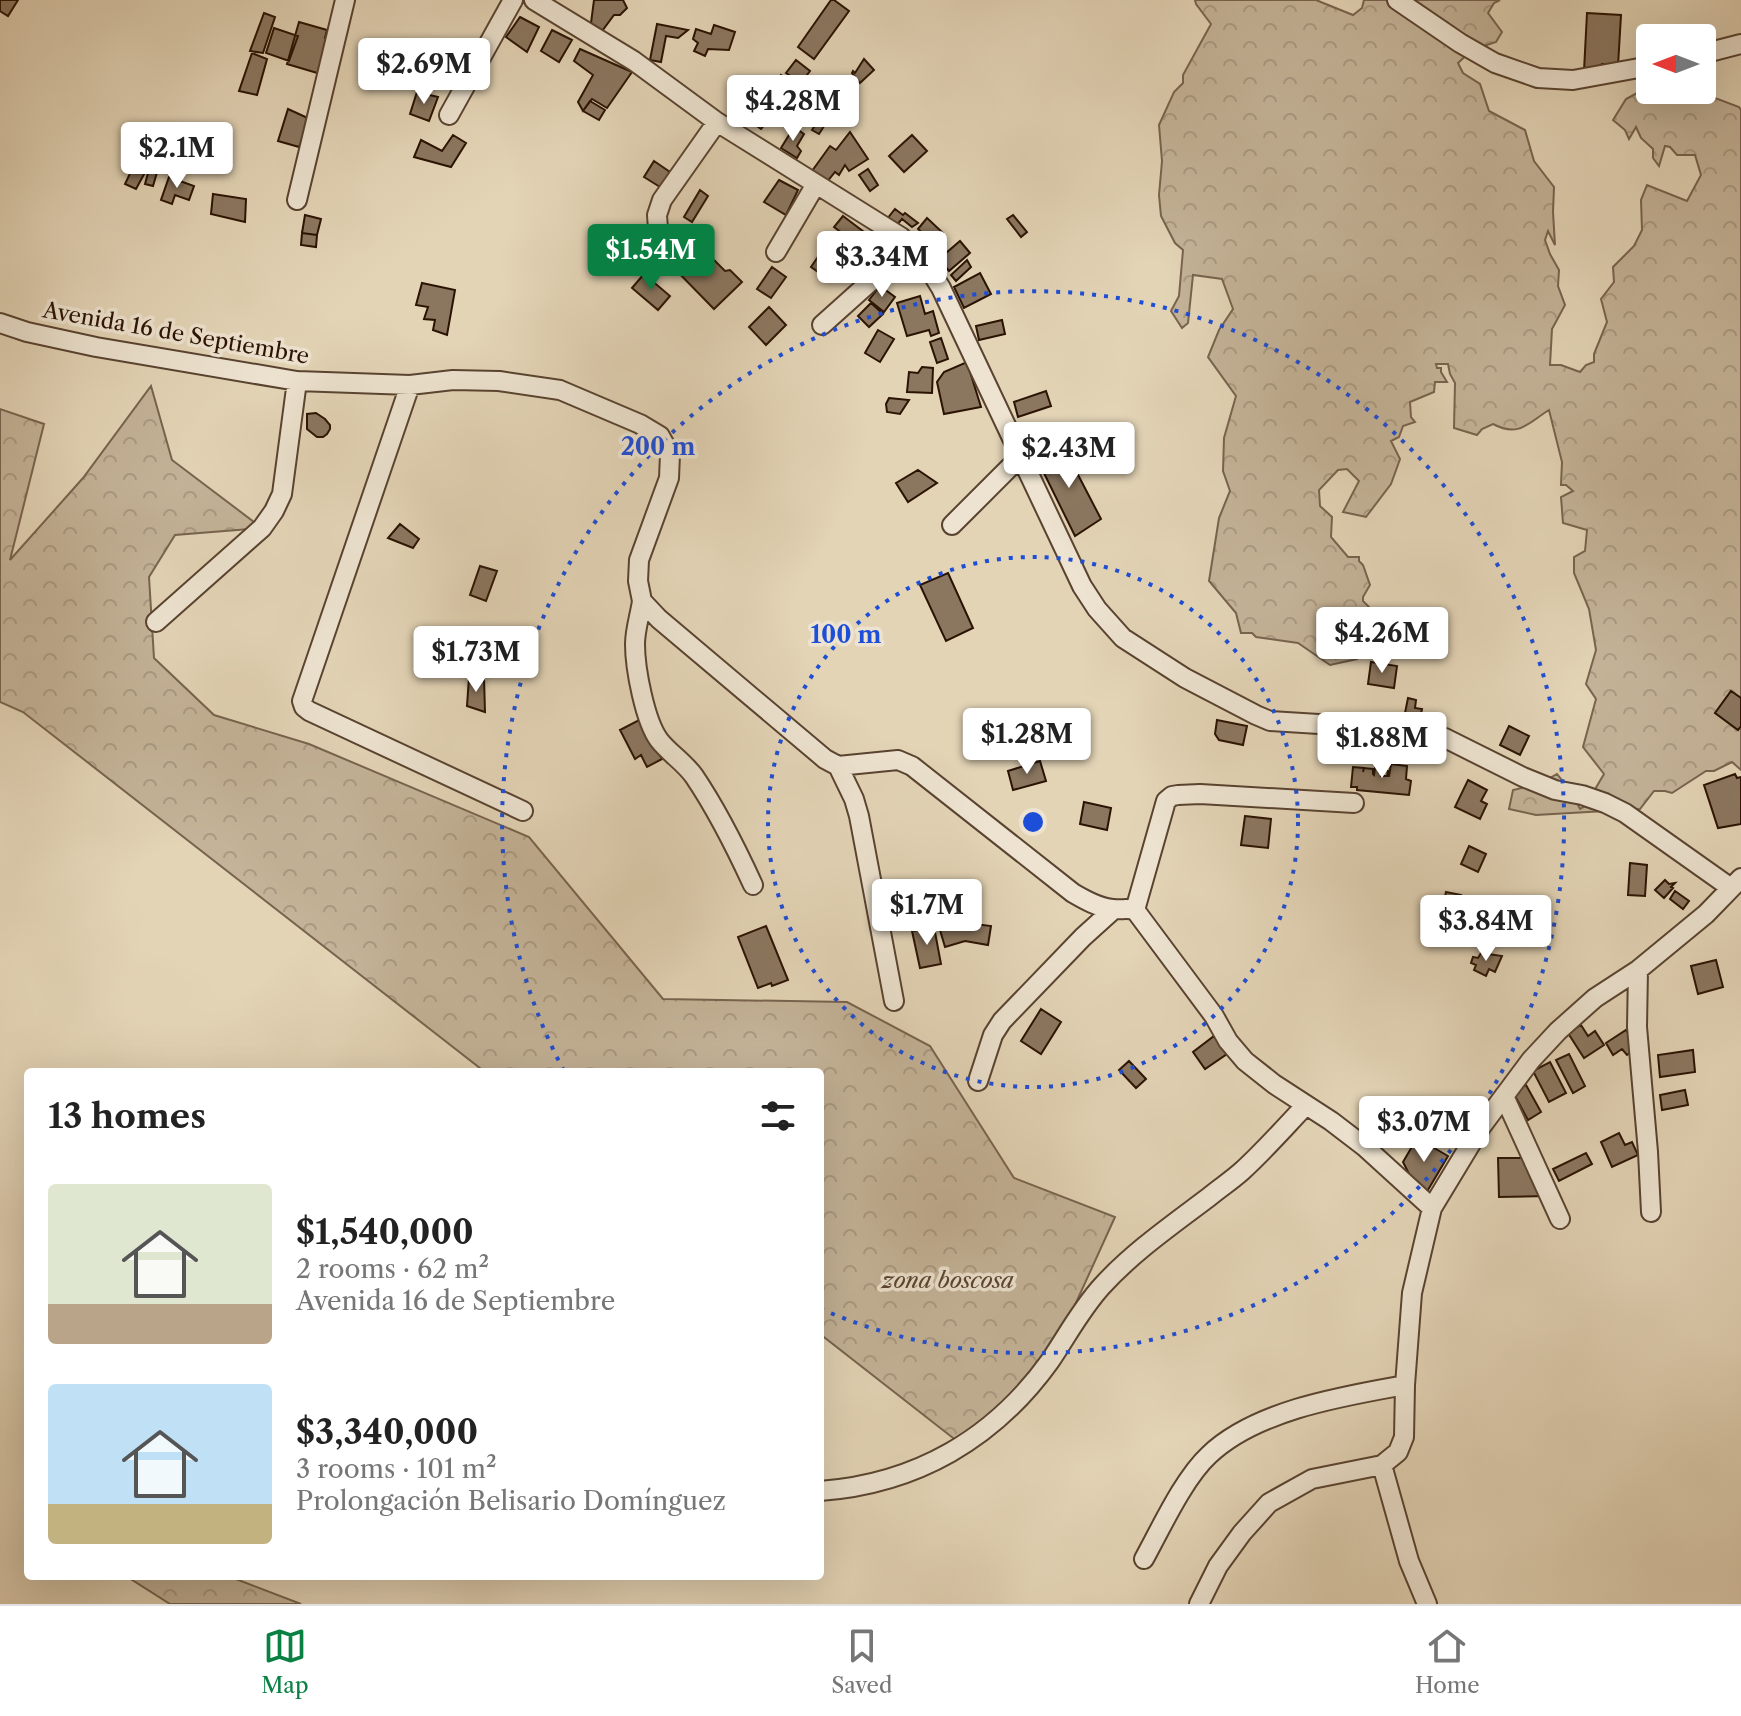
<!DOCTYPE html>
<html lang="en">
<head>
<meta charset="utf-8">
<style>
	body { margin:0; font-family:"Libre Caslon Text",serif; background:#f2f2f2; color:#222; height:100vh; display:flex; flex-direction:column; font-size:30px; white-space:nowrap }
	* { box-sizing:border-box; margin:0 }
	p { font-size:26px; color:#767676 }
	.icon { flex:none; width:44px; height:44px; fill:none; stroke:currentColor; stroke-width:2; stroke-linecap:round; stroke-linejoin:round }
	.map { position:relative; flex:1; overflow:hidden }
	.side { position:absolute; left:24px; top:1068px; width:800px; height:512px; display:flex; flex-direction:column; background:#fff; border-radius:8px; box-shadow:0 8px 32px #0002 }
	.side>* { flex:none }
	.needle { width:52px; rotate:270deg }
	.buttons { position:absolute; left:1636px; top:24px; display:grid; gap:16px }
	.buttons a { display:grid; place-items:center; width:80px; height:80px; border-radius:8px; background:#fff; box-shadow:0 8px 32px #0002; font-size:40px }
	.price { position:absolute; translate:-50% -68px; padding:0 18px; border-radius:8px; background:#fff; color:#222; font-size:26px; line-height:52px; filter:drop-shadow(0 2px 4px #0008) }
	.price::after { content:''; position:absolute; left:50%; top:48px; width:24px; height:18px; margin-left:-12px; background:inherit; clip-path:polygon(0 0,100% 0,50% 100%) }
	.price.active { background:#0b8043; color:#fff }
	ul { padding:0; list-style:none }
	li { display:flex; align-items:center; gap:24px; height:200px; padding:0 24px }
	li span { display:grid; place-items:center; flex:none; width:224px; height:160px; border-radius:8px; color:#555 }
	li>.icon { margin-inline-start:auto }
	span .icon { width:96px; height:96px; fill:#fffc; stroke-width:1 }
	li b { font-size:34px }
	h2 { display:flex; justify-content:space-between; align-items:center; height:96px; padding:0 24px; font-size:34px }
	.dock { display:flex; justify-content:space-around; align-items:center; height:112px; border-top:2px solid #e0e0e0; background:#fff; font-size:22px; color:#767676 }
	.dock a { display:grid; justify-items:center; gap:4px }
	.dock .active { color:#0b8043 }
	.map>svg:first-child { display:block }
</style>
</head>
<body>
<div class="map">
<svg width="1741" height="1604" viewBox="0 0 1741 1604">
	<defs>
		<pattern id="forest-crowns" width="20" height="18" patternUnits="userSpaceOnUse" patternTransform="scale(2)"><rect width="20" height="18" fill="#c4b398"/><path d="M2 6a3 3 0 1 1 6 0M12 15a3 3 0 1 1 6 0" fill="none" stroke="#a99981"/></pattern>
	</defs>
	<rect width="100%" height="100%" fill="#e3d4b6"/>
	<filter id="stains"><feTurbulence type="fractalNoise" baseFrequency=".0025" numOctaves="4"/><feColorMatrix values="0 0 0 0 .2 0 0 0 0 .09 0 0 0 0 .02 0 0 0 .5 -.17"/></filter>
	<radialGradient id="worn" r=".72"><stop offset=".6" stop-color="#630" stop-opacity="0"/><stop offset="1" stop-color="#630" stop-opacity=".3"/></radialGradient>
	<path fill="url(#forest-crowns)" stroke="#78634e" stroke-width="2" d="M1195 0H1316L1353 15 1362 8 1364 0H1500L1494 3 1488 13 1502 32 1496 42 1472 50 1458 63 1463 73 1480 84 1489 111 1525 130 1534 161 1554 187 1553 212 1555 245 1548 231 1545 240 1550 254 1559 270 1558 286 1565 305 1552 329 1550 365H1561L1580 372 1586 365 1594 362V354L1607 322 1601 299 1614 282 1613 267 1634 246 1642 230 1641 200 1647 185 1687 201 1701 175 1695 155H1677L1670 147 1665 146 1659 166 1653 158V149L1641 138 1636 127 1629 139 1625 130 1613 120 1626 99 1650 86V90H1694L1739 107 1741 110V770L1732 762 1714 771H1706L1672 793 1665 791H1654L1640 809 1536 815 1509 809 1513 790 1539 784 1557 774 1572 793 1580 809 1595 801 1594 791 1604 774 1583 747 1596 699 1586 684 1596 650 1589 609 1574 573V557L1585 551 1587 530 1563 523 1561 497 1573 491 1566 485H1561L1562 462 1549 410C1528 423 1519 438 1493 424L1482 429 1477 435 1454 428 1455 383 1450 374 1448 364H1436L1437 368H1441V372L1447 382H1435L1434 392 1410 402 1411 417 1415 422 1403 426 1399 437 1391 441 1400 459 1391 484 1366 517 1343 512 1359 481 1347 469 1338 470 1319 490 1320 506 1332 517 1331 537 1348 557H1359V561L1363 565 1370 585 1363 597V601L1371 609 1379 624 1387 632 1391 651 1379 644 1371 645 1357 659 1330 665 1298 643 1256 637 1252 633H1241L1236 613 1209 581 1219 518 1230 491 1223 471 1224 438 1236 396 1208 357 1219 330 1233 309 1222 279 1193 275 1188 323 1182 328 1171 311 1179 296 1183 250 1175 243 1161 216 1159 195 1162 161 1159 125 1174 92 1183 83V75L1211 24 1196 4Z
		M151 386 172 460 262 528 175 535 149 577 154 658 214 715 309 744 529 837 663 999 847 1002 930 1046 1014 1178 1115 1217 1050 1360 962 1445 820 1334V1072H485L23 712 0 702V409L44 424 10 560 83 478Z
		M126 1576H228L301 1604H170Z"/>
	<path fill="#8b7760" stroke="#2b1303" stroke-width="2" d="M0 0H18L8 16 0 11Z
		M594 0H623L627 8 620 15H614L602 31 591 23Z
		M831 0H834L849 11 814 59 798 47Z
		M264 13 275 17 263 53 250 51Z
		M1587 13 1621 15 1618 66 1604 68V64H1602V67L1584 71Z
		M520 17 539 27 527 52 506 37Z
		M299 22 327 30 325 38 334 40 324 75 287 64Z
		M657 24 688 30 678 38 666 36 661 62 650 60Z
		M714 25 735 32 729 50 708 49 705 56 694 51 698 43 693 39 696 29 711 34Z
		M274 28 298 36 289 61 266 53Z
		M552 30 572 40 559 62 541 51Z
		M580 49 632 72 607 108 592 99 583 111 578 102 593 75 574 61Z
		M252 53 267 59 257 95 239 91Z
		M864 59 874 70 860 83 852 73 853 71 855 73Z
		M796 60 810 71 801 83 786 73Z
		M781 75 798 86 761 129 751 122Z
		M417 92 438 97 429 121 410 114Z
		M820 98 835 109 819 134 812 130 818 121 809 115Z
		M590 101 605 110 599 120 583 111Z
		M288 109 310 119 299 147 278 141Z
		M794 127 804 134 797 146 801 151 797 158 781 148Z
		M850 132 868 159 849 171 845 165 839 175 835 172 827 182 812 171 830 146 836 150Z
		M453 135 466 143 451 167 414 157 421 140 442 151Z
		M912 135 927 151 904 172 889 156Z
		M136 161 148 167 136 189 125 184Z
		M654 161 670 172 660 187 644 177Z
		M150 166 158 169 153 186 145 184Z
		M868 169 878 185 870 191 859 175Z
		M169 177 194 186 189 200 175 195 172 204 161 200Z
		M779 180 798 190 786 215 764 202Z
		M700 190 708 196 692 222 684 217Z
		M213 194 246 199 245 222 211 214Z
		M895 209 903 215 905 213 918 223 912 227 902 219 896 226 887 219Z
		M305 215 321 219 317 235 302 233Z
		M1013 215 1027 232 1021 237 1007 219Z
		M843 216 864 232 850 250 842 243 846 236 834 227Z
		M927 218 943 233 934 243 918 229Z
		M302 233 317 235 316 247 301 245Z
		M673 240 695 261 705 251 725 271 730 270 742 282 714 309 667 261Z
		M960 241 970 253 949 271 939 259Z
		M826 245 846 259 831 281 811 267Z
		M967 260 971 267 956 281 951 275Z
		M772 267 786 277 771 298 757 289Z
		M980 273 991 294 964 308 954 287Z
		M644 274 670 296 658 310 632 288Z
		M422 283 455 290 447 335 433 330 435 320 424 319 428 307 416 305Z
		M880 286 895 297 884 312 869 300Z
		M920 296 925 314 933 311 939 333 931 336 929 330 907 336 897 303Z
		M871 303 883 314 869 327 858 316Z
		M769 307 786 325 766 345 749 327Z
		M1002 320 1005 334 979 340 976 326Z
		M878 330 894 339 880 362 865 353Z
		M941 338 948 359 937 363 930 342Z
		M967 362 981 407 944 414 937 382 944 372Z
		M922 367 933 368 932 393 907 392 909 372 918 373Z
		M1046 391 1051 406 1018 417 1014 402Z
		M889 398 909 400 900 414 887 412 886 404Z
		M316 413 325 419 330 425V429L327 434 323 437H317L307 429V414Z
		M1062 444 1101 519 1075 536 1038 461Z
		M918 470 937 483 908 502 896 483Z
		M400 524 419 539 413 548 388 538Z
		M480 566 497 571 486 601 470 595Z
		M948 573 973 628 946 641 920 585Z
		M1371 662 1397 666 1394 688 1368 684Z
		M469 677 484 678 485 712 467 706Z
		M1731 691 1741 698V726L1738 730 1715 713Z
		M1408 698 1416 700 1415 708 1422 709 1418 727 1403 723Z
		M641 719 662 759 647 767 641 755 635 759 620 730Z
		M1217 720 1247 726 1243 745 1219 740 1215 734Z
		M1509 726 1529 736 1520 755 1500 745Z
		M1040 761 1046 781 1013 790 1008 771Z
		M1391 764 1407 766 1406 779 1411 781 1409 795 1357 790V787H1351L1353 767 1364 768 1363 772 1364 768 1373 769V774L1374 775 1375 768 1382 769 1381 776H1387L1388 770 1387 776H1389Z
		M1735 774 1737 778 1741 777V824L1718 828 1704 785Z
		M1468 780 1487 790 1481 801 1487 804 1480 819 1455 807Z
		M1084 802 1111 808 1107 830 1080 824Z
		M1245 816 1271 819 1268 848 1241 845Z
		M1469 846 1486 854 1478 872 1461 864Z
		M1630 863 1647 865 1645 896 1628 895Z
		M1665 880 1669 884 1675 883 1671 887 1673 888 1664 898 1655 890Z
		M914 882 919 907 896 912 892 895 889 896 887 887Z
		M1675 891 1689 901 1683 909 1670 899Z
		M1446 892 1461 895 1456 912 1442 909Z
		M1509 899 1533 911 1527 923 1516 917 1510 929 1497 922Z
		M967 923 991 926 988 945 965 941 945 947 940 930Z
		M766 926 788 980 772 986 771 983 758 988 738 937Z
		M934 927 941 964 920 968 912 931Z
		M1481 953 1502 956 1495 972 1489 969 1486 976 1474 970 1476 965 1471 963 1473 957 1478 958Z
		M1716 960 1723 987 1698 994 1691 966Z
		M1041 1009 1061 1022 1041 1054 1021 1041Z
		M1581 1025 1588 1036 1595 1031 1604 1045 1584 1058 1568 1033Z
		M1626 1030 1637 1048 1627 1055 1622 1049 1613 1055 1606 1043Z
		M1214 1036 1227 1054 1205 1069 1193 1052Z
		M1693 1050 1695 1072 1660 1077 1658 1055Z
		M1569 1054 1585 1086 1573 1093 1556 1060Z
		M1129 1061 1146 1079 1136 1088 1119 1070Z
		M1550 1062 1566 1093 1549 1102 1533 1071Z
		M1526 1085 1541 1112 1528 1120 1513 1092Z
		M1685 1090 1688 1105 1662 1110 1660 1095Z
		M1424 1125 1436 1131 1430 1142 1418 1136Z
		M1619 1133 1625 1145 1632 1142 1638 1155 1612 1167 1601 1142Z
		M1417 1138 1448 1156 1425 1195 1418 1182 1414 1184 1403 1162Z
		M1586 1153 1592 1164 1559 1181 1553 1169Z
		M1498 1158H1529L1547 1196 1499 1197Z"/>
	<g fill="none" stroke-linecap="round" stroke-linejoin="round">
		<defs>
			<path id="minor" d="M534 0 634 61 717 122 901 237 926 264 941 288 1082 586 1097 609 1123 638 1185 678 1256 715 1270 721 1416 730 1445 738 1523 777 1555 790 1582 795 1605 803 1625 813 1731 888
				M1397 0 1460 43 1495 63 1538 78 1573 80 1650 66
				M1702 54 1741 44
				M449 115 513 0
				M297 200 345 0
				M659 243 657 215 662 200 717 122
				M776 252 816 184
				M0 323 27 332 96 347 297 381 410 385 453 380 499 381 560 390 640 424 660 436 670 454 669 478 639 560 638 581 642 601 659 619 825 759 838 766 898 760 912 766 1073 893C1085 900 1099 908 1113 909 1121 910 1127 908 1135 910
				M822 325 870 282 883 265 901 237
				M410 385 302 701 304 707 309 711 523 811
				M952 525 1021 456
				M642 601C640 615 635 630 635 644 635 669 645 721 659 740 669 753 684 762 694 776 717 810 736 848 753 885
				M156 622 262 528 274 511 282 494 297 381
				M838 766 854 799 859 816 894 1001
				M1135 910 1214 1016 1228 1041 1245 1061 1274 1084 1331 1121 1365 1147 1432 1208
				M1135 910 1166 801 1172 796 1178 795 1200 794 1354 803
				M1638 970 1637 1027 1648 1152 1651 1212
				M978 1081 993 1035 1002 1021 1083 937 1114 909
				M1504 1096 1560 1219
				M1382 1465 1409 1561 1427 1604
				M820 1491C916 1484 994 1439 1050 1361 1067 1336 1081 1309 1102 1286 1133 1252 1172 1225 1209 1197 1220 1188 1232 1180 1242 1171 1265 1150 1285 1127 1306 1105
				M1144 1559C1161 1528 1184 1478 1209 1455 1256 1410 1344 1396 1405 1385
				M1199 1604 1218 1566 1242 1533 1269 1503 1312 1479 1382 1465 1398 1452 1404 1437 1405 1385 1412 1293 1432 1208 1481 1127 1531 1060 1558 1031 1595 998 1638 970 1706 914 1741 878"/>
		</defs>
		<use href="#minor" stroke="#594330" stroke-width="22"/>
		<use href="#minor" stroke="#ede3d0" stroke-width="18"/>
	</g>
	<g fill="none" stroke="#1d4ed8" stroke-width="4" stroke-dasharray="4 8">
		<circle cx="1033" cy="822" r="265"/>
		<path d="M564 1071A531 531 0 1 1 821 1309"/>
	</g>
	<g text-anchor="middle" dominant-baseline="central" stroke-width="7" stroke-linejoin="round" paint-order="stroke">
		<g font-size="22" fill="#2b1303" stroke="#ede3d0">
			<text transform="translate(176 333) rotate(10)">Avenida 16 de Septiembre</text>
		</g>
		<g font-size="22" font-style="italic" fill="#594330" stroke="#ede3d0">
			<text x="948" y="1280">zona boscosa</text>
		</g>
	</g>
	<circle cx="1033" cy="822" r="12" fill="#1d4ed8" stroke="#ede3d0" stroke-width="4"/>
	<g font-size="24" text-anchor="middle" font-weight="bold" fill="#1d4ed8" stroke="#ede3d0" stroke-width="7" stroke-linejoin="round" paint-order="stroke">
		<text x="658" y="455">200 m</text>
		<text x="846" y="643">100 m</text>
	</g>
	<rect width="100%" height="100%" filter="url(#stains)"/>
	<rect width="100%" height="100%" fill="url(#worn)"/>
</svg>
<div class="buttons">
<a><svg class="needle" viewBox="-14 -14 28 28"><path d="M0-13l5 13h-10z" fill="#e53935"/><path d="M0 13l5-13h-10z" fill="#767676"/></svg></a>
</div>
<b class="price" style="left:424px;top:106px">$2.69M</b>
<b class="price" style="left:793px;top:143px">$4.28M</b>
<b class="price" style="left:177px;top:190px">$2.1M</b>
<b class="price active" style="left:651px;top:292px">$1.54M</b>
<b class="price" style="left:882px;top:299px">$3.34M</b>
<b class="price" style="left:1069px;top:490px">$2.43M</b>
<b class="price" style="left:1382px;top:675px">$4.26M</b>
<b class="price" style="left:476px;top:694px">$1.73M</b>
<b class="price" style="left:1027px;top:776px">$1.28M</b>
<b class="price" style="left:1382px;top:780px">$1.88M</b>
<b class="price" style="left:927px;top:947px">$1.7M</b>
<b class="price" style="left:1486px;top:963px">$3.84M</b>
<b class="price" style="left:1424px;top:1164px">$3.07M</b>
<section class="side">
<h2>13 homes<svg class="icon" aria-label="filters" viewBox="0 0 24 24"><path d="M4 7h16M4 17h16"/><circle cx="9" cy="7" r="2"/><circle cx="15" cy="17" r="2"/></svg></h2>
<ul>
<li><span style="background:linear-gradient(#dfe7d0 75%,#b9a48a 0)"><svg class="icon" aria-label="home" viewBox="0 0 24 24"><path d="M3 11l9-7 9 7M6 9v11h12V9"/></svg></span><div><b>$1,540,000</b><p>2 rooms · 62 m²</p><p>Avenida 16 de Septiembre</p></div></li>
<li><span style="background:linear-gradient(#bfe0f5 75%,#c2b280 0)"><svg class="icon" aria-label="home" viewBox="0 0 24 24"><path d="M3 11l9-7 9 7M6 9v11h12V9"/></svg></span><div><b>$3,340,000</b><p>3 rooms · 101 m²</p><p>Prolongación Belisario Domínguez</p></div></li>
</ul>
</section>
</div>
<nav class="dock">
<a class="active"><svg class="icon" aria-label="map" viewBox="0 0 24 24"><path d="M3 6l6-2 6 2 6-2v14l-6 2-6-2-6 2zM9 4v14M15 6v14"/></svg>Map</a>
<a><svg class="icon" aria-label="saved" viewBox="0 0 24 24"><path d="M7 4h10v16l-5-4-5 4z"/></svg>Saved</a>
<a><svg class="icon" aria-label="home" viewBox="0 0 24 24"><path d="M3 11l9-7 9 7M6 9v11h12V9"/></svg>Home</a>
</nav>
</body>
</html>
